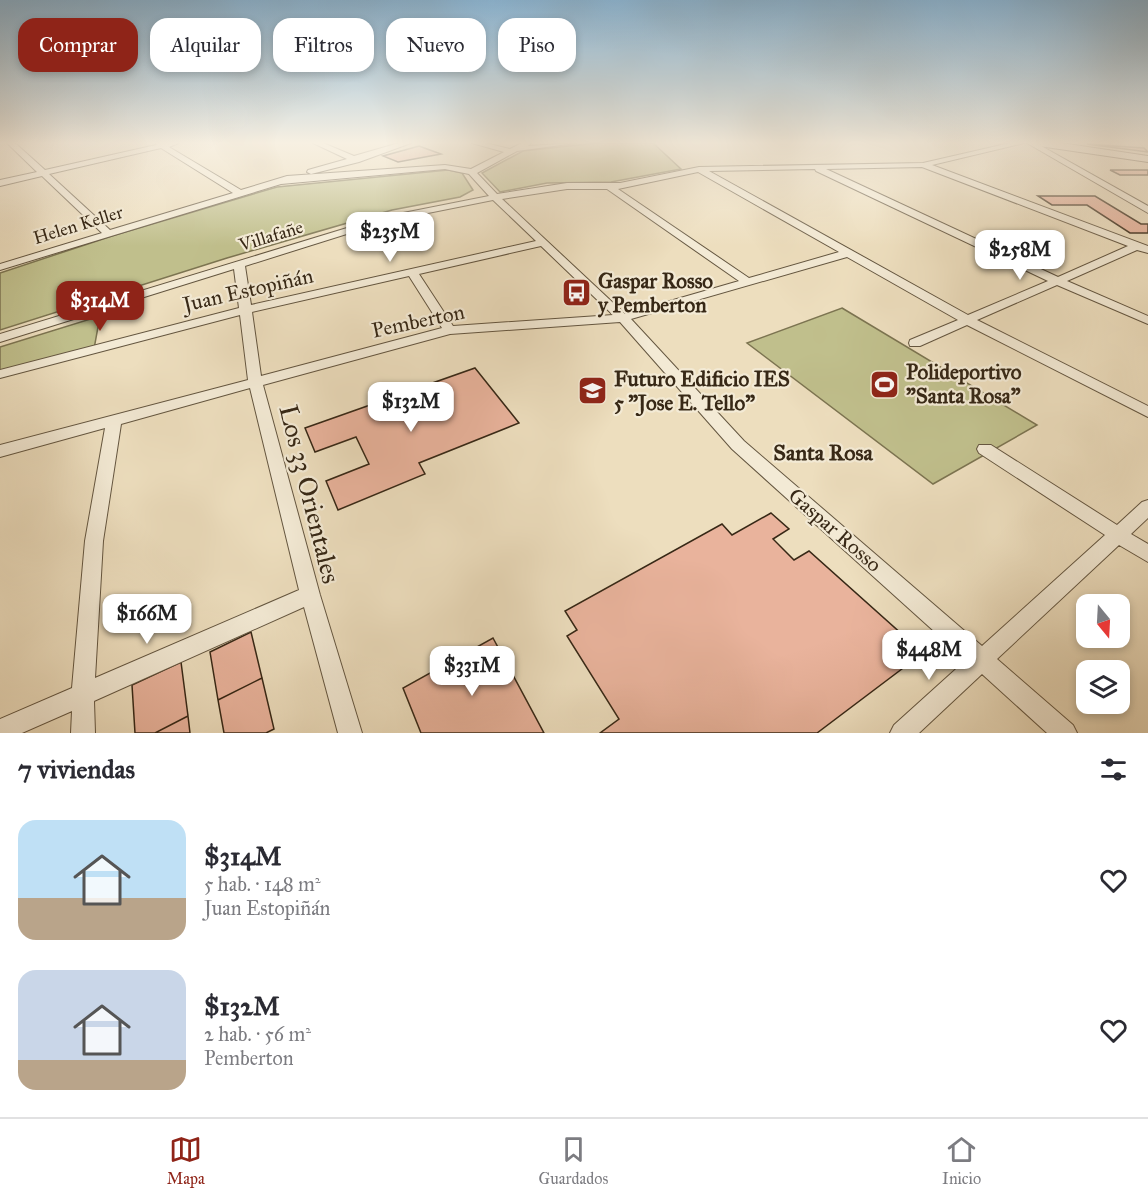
<!DOCTYPE html>
<html lang="es">
<head>
<meta charset="utf-8">
<style>
	body { margin:0; font-family:"IM FELL Great Primer",serif; background:#f2f2f3; color:#2b2b33; height:100vh; display:flex; flex-direction:column; font-size:22px; white-space:nowrap }
	* { box-sizing:border-box; margin:0 }
	p { font-size:20px; color:#7c7c81 }
	.icon { flex:none; width:33px; height:33px; fill:none; stroke:currentColor; stroke-width:2; stroke-linecap:round; stroke-linejoin:round }
	.map { position:relative; height:733px; overflow:hidden }
	.panel { display:flex; flex-direction:column; background:#fff; flex:1 }
	.panel>* { flex:none }
	.hud { position:absolute; left:18px; top:18px; width:600px; height:54px; display:flex; gap:12px }
	.needle { width:39px; rotate:162deg }
	.buttons { position:absolute; left:1076px; top:594px; display:grid; gap:12px }
	.buttons a { display:grid; place-items:center; width:54px; height:54px; border-radius:12px; background:#fff; box-shadow:0 3px 9px #0003; font-size:30px }
	.price { position:absolute; translate:-50% -51px; padding:0 14px; border-radius:12px; background:#fff; color:#222; font-size:20px; line-height:39px; filter:drop-shadow(0 2px 3px #0008) }
	.price::after { content:''; position:absolute; left:50%; top:36px; width:18px; height:14px; margin-left:-9px; background:inherit; clip-path:polygon(0 0,100% 0,50% 100%) }
	.price.on { background:#8f2418; color:#fff }
	ul { padding:0; list-style:none }
	li { display:flex; align-items:center; gap:18px; height:150px; padding:0 18px }
	li span { display:grid; place-items:center; flex:none; width:168px; height:120px; border-radius:18px; color:#555 }
	li>.icon { margin-inline-start:auto }
	span .icon { width:72px; height:72px; fill:#fffc; stroke-width:1 }
	li b { font-size:26px }
	h2 { display:flex; justify-content:space-between; align-items:center; height:72px; padding:0 18px; font-size:26px }
	.chip { padding:0 21px; border-radius:18px; background:#fff; box-shadow:0 3px 9px #0003; font-size:21px; line-height:54px }
	.chip.on { background:#8f2418; color:#fff }
	.tab-bar { display:flex; justify-content:space-around; align-items:center; height:84px; border-top:2px solid #e1e1e2; background:#fff; font-size:16px; color:#7c7c81 }
	.tab-bar a { display:grid; justify-items:center; gap:3px }
	.tab-bar .on { color:#8f2418 }
	.map>svg:first-child { display:block }
</style>
</head>
<body>
<div class="map">
<svg width="1148" height="733" viewBox="0 0 1148 733">
	<rect width="100%" height="100%" fill="#eddebe"/>
	<filter id="stains"><feTurbulence type="fractalNoise" baseFrequency=".00333" numOctaves="4"/><feColorMatrix values="0 0 0 0 .2 0 0 0 0 .09 0 0 0 0 .02 0 0 0 .5 -.17"/></filter>
	<radialGradient id="worn" r=".72"><stop offset=".6" stop-color="#630" stop-opacity="0"/><stop offset="1" stop-color="#630" stop-opacity=".3"/></radialGradient>
	<path fill="#c0bf8c" stroke="#7c7451" stroke-width="1.5" d="M596 143H653L681 169 611 182 547 183 500 192 482 173 523 151Z
		M448 170 462 173 473 190 460 197 392 210 227 258 0 330V273L112 236 277 187Z
		M842 308 1037 425 933 484 747 343Z
		M100 316 94 349 0 373V347Z"/>
	<path fill="#e9b39c" stroke="#372816" stroke-width="1.5" d="M1087 144 1144 148 1148 152Z
		M419 146 441 154 398 162 383 156Z
		M1110 170H1148V175H1120Z
		M1038 196H1095L1141 224H1148V233H1130L1087 205H1052Z
		M475 368 519 423 419 463 425 474 338 510 326 481 369 464 356 437 315 452 305 428Z
		M771 513 789 529 773 539 794 560 809 551 923 653 817 733H600L619 719 567 636 577 630 565 611 722 524 732 535Z
		M251 632 262 678 218 700 210 652Z
		M493 638 544 733H421L403 688Z
		M181 662 188 716 155 733H135L132 685Z
		M262 678 274 729 266 733H224L218 700Z
		M188 716 190 733H155Z"/>
	<g fill="none" stroke-linecap="round" stroke-linejoin="round">
		<defs>
			<path id="minor" d="M7 143H15L45 170 156 145V143H179L169 147 241 190 287 176 445 165 471 169 504 152 472 143H485L510 149 522 143H531L528 146 576 143 517 151 477 173 497 194 567 183H620L699 167 923 163 1010 143H1024L932 165 1148 246V253L1137 250 1067 281 1148 316V324L1057 285 977 320 1148 406V417L967 325 920 346H910L909 343 910 340 958 320 847 257 631 319 744 441 982 646 1105 535 979 453 977 449 979 445H991L1117 525 1142 502 1148 500V518L1131 534 1148 544V562L1119 545 997 659 1073 725 1077 733H1047L982 674 919 733H890L894 725 966 660 732 449 620 322 450 334 263 385 320 595 362 733H338L304 607 94 701 95 733H71L72 711 22 733H0V719L72 688 85 541 105 428 0 457V445L248 380 240 315 0 378V370L239 308 234 269 0 342V334L383 217 489 196 469 174 445 169 281 184 0 270V264L102 233 42 176 0 186V180L37 172ZM161 148 233 193 110 230 49 174ZM922 167 1128 246 1058 277 826 169ZM815 169 816 171 1048 281 968 315 709 171ZM698 172 839 252 749 278 618 189ZM567 189H607L739 281 625 314 502 199ZM493 200 536 241 251 305 245 266 388 221ZM541 246 613 315 453 326 419 274ZM409 276 442 328 261 376 252 312ZM250 388 299 590 95 678 103 541 121 424Z
				M313 143H323L354 156 399 143H411L359 162 311 174 307 172 308 170 347 159Z
				M1027 143H1036L1148 206V213Z"/>
			<path id="secondary" d="M1034 143H1061L1148 156V162L1039 146Z"/>
		</defs>
		<use href="#minor" stroke="#645640" stroke-width="2"/>
		<use href="#secondary" stroke="#372816" stroke-width="2"/>
		<use href="#minor" fill="#f3ead5" fill-rule="evenodd"/>
		<use href="#secondary" fill="#f3ead5" fill-rule="evenodd"/>
	</g>
	<linearGradient id="sky" x2="0" y2="1"><stop stop-color="#8ab6d6"/><stop offset="0.58" stop-color="#f7f0e2"/><stop offset="1" stop-color="#f7f0e2" stop-opacity="0"/></linearGradient>
	<rect width="1148" height="246" fill="url(#sky)"/>
	<defs>
		<symbol id="bus-square" viewBox="-11 -11 22 22"><rect x="-9" y="-9" width="18" height="18" rx="4" fill="#8f2418" stroke="#f3ead5"/><path d="M-5-6H5V4H4V6H2V4H-2V6H-4V4H-5ZM-3.5-4V0h7V-4ZM-3.5 1.2v1.5H-2V1.2ZM2 1.2v1.5H3.5V1.2Z" fill="#fff"/></symbol>
		<symbol id="stadium-square" viewBox="-11 -11 22 22"><rect x="-9" y="-9" width="18" height="18" rx="4" fill="#8f2418" stroke="#f3ead5"/><path d="M0-5a6.5 5 0 1 0 0 10a6.5 5 0 1 0 0-10ZM-3.5-1.8h7v3.6h-7Z" fill="#fff"/></symbol>
		<symbol id="university-square" viewBox="-11 -11 22 22"><rect x="-9" y="-9" width="18" height="18" rx="4" fill="#8f2418" stroke="#f3ead5"/><path d="M0-5L7-2L0 1L-7-2ZM-4 1L0 2.5L4 1V4Q0 6-4 4Z" fill="#fff"/></symbol>
	</defs>
	<g fill-rule="evenodd">
		<use href="#bus-square" x="560" y="276" width="33" height="33"/>
		<use href="#stadium-square" x="868" y="368" width="33" height="33"/>
		<use href="#university-square" x="576" y="374" width="33" height="33"/>
	</g>
	<g text-anchor="middle" dominant-baseline="central" stroke-width="4.5" stroke-linejoin="round" paint-order="stroke">
		<g font-size="18" fill="#372816" stroke="#f3ead5">
			<text transform="translate(78 225) rotate(-17)">Helen Keller</text>
			<text transform="translate(271 236) rotate(-17)">Villafañe</text>
		</g>
		<g font-size="21" font-weight="bold" fill="#372816" stroke="#f3ead5" text-anchor="start">
			<text x="598" y="281">Gaspar Rosso<tspan x="598" dy="24">y Pemberton</tspan></text>
			<text x="906" y="372">Polideportivo<tspan x="906" dy="24">"Santa Rosa"</tspan></text>
			<text x="614" y="379">Futuro Edificio IES<tspan x="614" dy="24">5 "Jose E. Tello"</tspan></text>
		</g>
		<g font-size="21" fill="#372816" stroke="#f3ead5">
			<text transform="translate(248 290) rotate(-13)">Juan Estopiñán</text>
			<text transform="translate(418 321) rotate(-12)">Pemberton</text>
			<text transform="translate(835 530) rotate(41)">Gaspar Rosso</text>
		</g>
		<g font-size="22" font-weight="bold" fill="#372816" stroke="#f3ead5">
			<text x="823" y="452">Santa Rosa</text>
		</g>
		<g font-size="26" fill="#372816" stroke="#f3ead5">
			<text transform="translate(310 494) rotate(76)">Los 33 Orientales</text>
		</g>
	</g>
	<rect width="100%" height="100%" filter="url(#stains)"/>
	<rect width="100%" height="100%" fill="url(#worn)"/>
</svg>
<div class="buttons">
<a><svg class="needle" viewBox="-14 -14 28 28"><path d="M0-13l5 13h-10z" fill="#e53935"/><path d="M0 13l5-13h-10z" fill="#7c7c81"/></svg></a>
<a><svg class="icon" aria-label="layers" viewBox="0 0 24 24"><path d="M12 4l9 5-9 5-9-5zM3 14l9 5 9-5"/></svg></a>
</div>
<b class="price" style="left:390px;top:263px">$235M</b>
<b class="price" style="left:1020px;top:281px">$258M</b>
<b class="price on" style="left:100px;top:332px">$314M</b>
<b class="price" style="left:411px;top:433px">$132M</b>
<b class="price" style="left:147px;top:645px">$166M</b>
<b class="price" style="left:929px;top:681px">$448M</b>
<b class="price" style="left:472px;top:697px">$331M</b>
<div class="hud">
<a class="chip on">Comprar</a>
<a class="chip">Alquilar</a>
<a class="chip">Filtros</a>
<a class="chip">Nuevo</a>
<a class="chip">Piso</a>
</div>
</div>
<section class="panel">
<h2>7 viviendas<svg class="icon" aria-label="filters" viewBox="0 0 24 24"><path d="M4 7h16M4 17h16"/><circle cx="9" cy="7" r="2"/><circle cx="15" cy="17" r="2"/></svg></h2>
<ul>
<li><span style="background:linear-gradient(#bfe0f5 65%,#b9a48a 0)"><svg class="icon" aria-label="home" viewBox="0 0 24 24"><path d="M3 11l9-7 9 7M6 9v11h12V9"/></svg></span><div><b>$314M</b><p>5 hab. · 148 m²</p><p>Juan Estopiñán</p></div><svg class="icon" aria-label="heart" viewBox="0 0 24 24"><path d="M12 20l-8-8c-3-5 5-10 8-4 3-6 11-1 8 4z"/></svg></li>
<li><span style="background:linear-gradient(#c9d6e8 75%,#b9a48a 0)"><svg class="icon" aria-label="home" viewBox="0 0 24 24"><path d="M3 11l9-7 9 7M6 9v11h12V9"/></svg></span><div><b>$132M</b><p>2 hab. · 56 m²</p><p>Pemberton</p></div><svg class="icon" aria-label="heart" viewBox="0 0 24 24"><path d="M12 20l-8-8c-3-5 5-10 8-4 3-6 11-1 8 4z"/></svg></li>
</ul>
</section>
<nav class="tab-bar">
<a class="on"><svg class="icon" aria-label="map" viewBox="0 0 24 24"><path d="M3 6l6-2 6 2 6-2v14l-6 2-6-2-6 2zM9 4v14M15 6v14"/></svg>Mapa</a>
<a><svg class="icon" aria-label="saved" viewBox="0 0 24 24"><path d="M7 4h10v16l-5-4-5 4z"/></svg>Guardados</a>
<a><svg class="icon" aria-label="home" viewBox="0 0 24 24"><path d="M3 11l9-7 9 7M6 9v11h12V9"/></svg>Inicio</a>
</nav>
</body>
</html>
